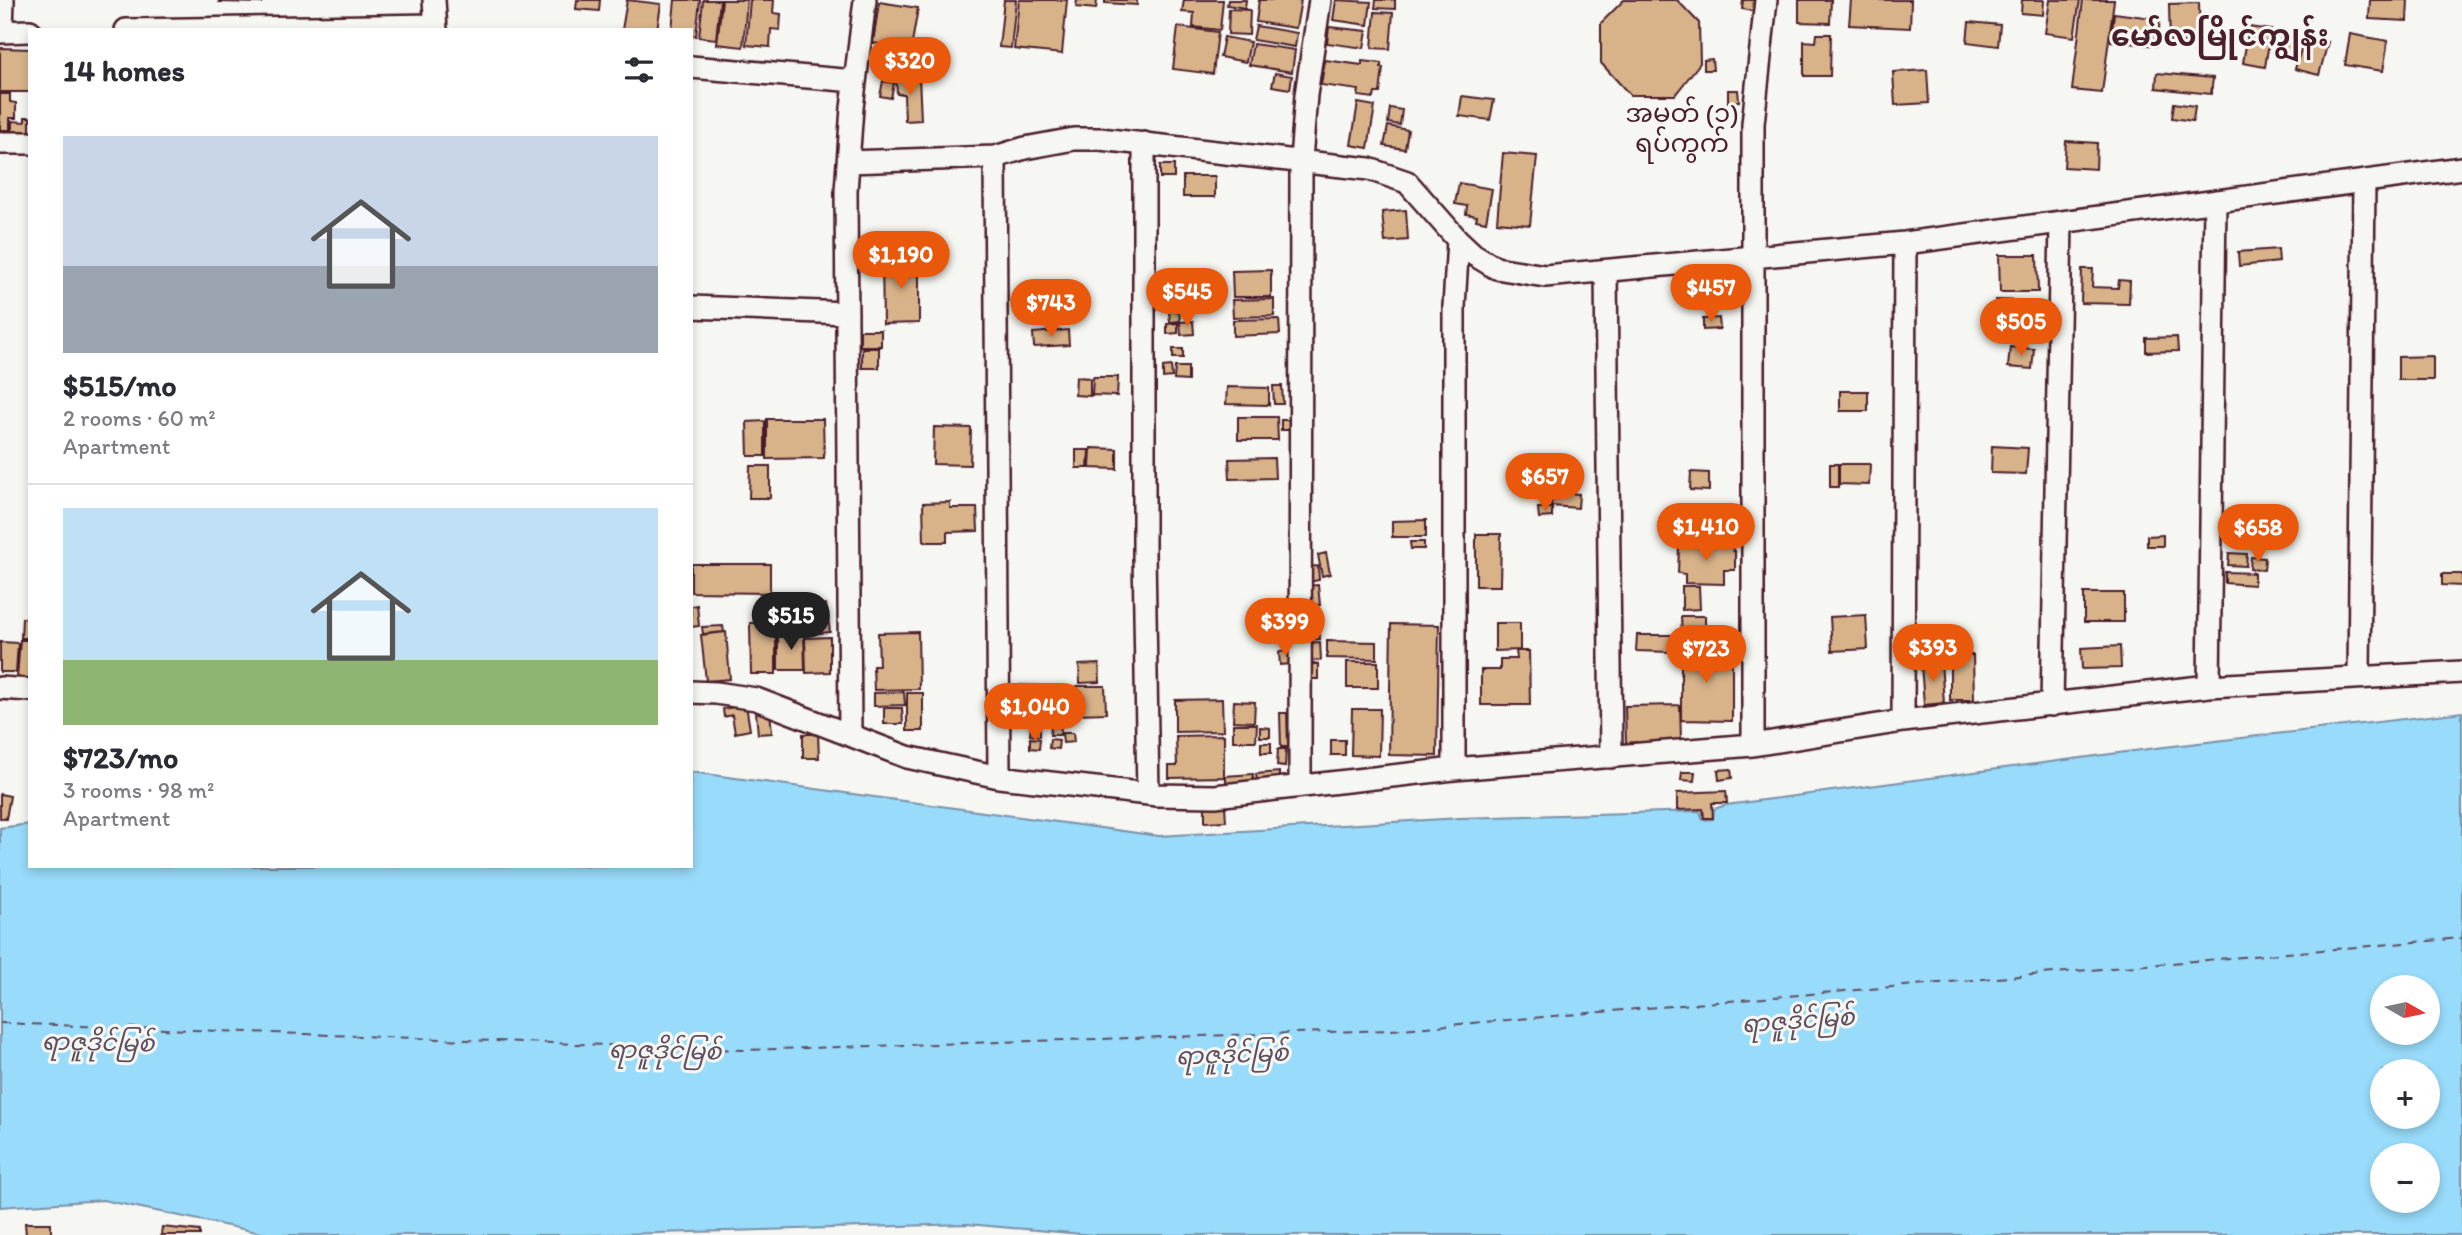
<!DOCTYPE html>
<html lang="en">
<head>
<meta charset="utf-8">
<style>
	body { margin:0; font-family:Itim,"Noto Sans Myanmar",sans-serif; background:#f2f2f3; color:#2b2b33; height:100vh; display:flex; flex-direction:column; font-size:26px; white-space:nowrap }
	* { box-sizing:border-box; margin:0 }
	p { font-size:23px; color:#7c7c81 }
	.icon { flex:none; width:38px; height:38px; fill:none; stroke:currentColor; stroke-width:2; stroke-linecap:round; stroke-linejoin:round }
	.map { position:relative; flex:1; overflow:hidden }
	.side { position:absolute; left:28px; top:28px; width:665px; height:840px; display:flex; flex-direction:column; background:#fff; border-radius:0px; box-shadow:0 4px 10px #0003 }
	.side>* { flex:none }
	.needle { width:46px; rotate:99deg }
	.buttons { position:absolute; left:2370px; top:975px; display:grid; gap:14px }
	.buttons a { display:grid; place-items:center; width:70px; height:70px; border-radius:50%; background:#fff; box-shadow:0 4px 10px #0003; font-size:35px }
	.price { position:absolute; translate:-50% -60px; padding:0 16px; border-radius:24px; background:#ea580c; color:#fff; font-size:23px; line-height:46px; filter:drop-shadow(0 2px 4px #0008) }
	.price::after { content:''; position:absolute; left:50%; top:42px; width:21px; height:16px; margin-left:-10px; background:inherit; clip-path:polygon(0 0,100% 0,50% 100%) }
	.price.current { background:#222; color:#fff }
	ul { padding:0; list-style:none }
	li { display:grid; align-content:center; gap:14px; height:371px; padding:0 35px }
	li+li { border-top:2px solid #e1e1e2 }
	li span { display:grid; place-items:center; height:217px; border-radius:0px; color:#555 }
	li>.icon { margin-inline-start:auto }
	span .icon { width:126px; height:126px; fill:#fffc; stroke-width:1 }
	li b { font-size:30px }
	h2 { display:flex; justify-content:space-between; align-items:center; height:84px; padding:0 35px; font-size:30px }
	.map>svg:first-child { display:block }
</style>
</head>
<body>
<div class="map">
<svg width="2462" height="1235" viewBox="0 0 2462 1235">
	<rect width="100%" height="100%" fill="#f6f6f2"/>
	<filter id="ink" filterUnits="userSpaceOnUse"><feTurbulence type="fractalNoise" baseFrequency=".0143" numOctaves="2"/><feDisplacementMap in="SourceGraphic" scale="14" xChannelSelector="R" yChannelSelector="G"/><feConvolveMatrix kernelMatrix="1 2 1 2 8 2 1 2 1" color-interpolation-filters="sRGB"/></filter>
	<g filter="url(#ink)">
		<path fill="#98dbfa" stroke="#7990a7" stroke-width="2" fill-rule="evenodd" d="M2462 712V1235H1093L967 1224 588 1235H271L103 1200 0 1207V828L30 824V866H691V772L1159 836 1460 818 1700 811 1703 820 1713 819 1714 809 1726 805 2156 748ZM2382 987H2427V1032H2382ZM2382 1071H2427V1116H2382ZM2382 1155H2427V1200H2382Z"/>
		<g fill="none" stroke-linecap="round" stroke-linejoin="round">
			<path stroke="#5e4e5f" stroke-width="2" stroke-dasharray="9 7" stroke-linecap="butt" d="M0 1023 743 1050 1391 1030 2462 938"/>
		</g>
		<path fill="#d8b38a" stroke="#4a1f2b" stroke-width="2" d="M219 0H262V3L219 2Z
			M577 0H600L599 11 576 9Z
			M627 0 661 4 657 30H622Z
			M675 0H700L696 36 691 35V30H672Z
			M703 0H720L716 39 699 37Z
			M722 0H747L743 47 717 44Z
			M750 0H774L773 13 781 14 780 30 771 29 770 47 746 45Z
			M1004 0H1016L1011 48 999 47Z
			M1019 0H1067L1062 54 1014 49Z
			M1077 0H1097L1096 9 1076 7Z
			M1105 0H1137V5L1105 3Z
			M1184 0H1223L1220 30 1193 27 1194 13 1182 12Z
			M1228 0H1246L1245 8 1227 5Z
			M1259 0H1301L1296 28 1256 22Z
			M1336 0 1371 2 1368 25 1333 20Z
			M1376 0H1395V9L1375 8Z
			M1624 0H1677L1699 23 1700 63 1675 95H1630L1601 63V23Z
			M1743 0H1755L1753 11 1742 9Z
			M1799 0H1831L1830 23 1799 22Z
			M1851 0H1911L1910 28 1849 25Z
			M2022 0H2044L2043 15 2021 13Z
			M2050 0H2080L2074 37 2045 33Z
			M2083 0H2114L2102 93 2072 90Z
			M2370 0H2408L2407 21 2369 19Z
			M879 2 918 8 911 49 873 43Z
			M2199 3 2200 43 2170 44 2169 4Z
			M1229 9 1250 10 1249 35 1228 34Z
			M1375 12 1393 13 1390 49 1372 48Z
			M2114 13 2160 19 2157 46 2111 41Z
			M1969 22 2000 25 1998 46 1967 42Z
			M1256 26 1297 33 1295 47 1253 40Z
			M1178 27 1218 32 1213 74 1173 69Z
			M1329 27 1367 31 1364 48 1327 43Z
			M2249 27 2271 30 2265 67 2243 63Z
			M2282 33 2298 36 2294 56 2278 53Z
			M1817 34H1831L1830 76H1804V41L1816 42Z
			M2350 34 2388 41 2383 71 2345 65Z
			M2305 36 2328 42 2319 75 2295 69Z
			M1224 37 1250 42 1246 62 1220 57Z
			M1253 44 1295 50 1292 72 1249 65Z
			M0 48 30 49V92H0Z
			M918 56 919 72 888 74 887 58Z
			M1712 59 1713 70H1704V60Z
			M1325 60 1362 65V61L1381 63V68H1383L1380 93H1375L1374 98 1358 96 1359 90 1321 85Z
			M1927 70 1929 103 1895 105 1893 72Z
			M1275 73 1292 76 1290 89 1272 86Z
			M2157 73 2213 78 2211 94 2156 88Z
			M919 77 921 120 905 121 904 94H897L896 78Z
			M883 81 894 83 891 98 880 96Z
			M1728 90H1738L1739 101 1728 102Z
			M0 94H10V102L16 103V118H10V130H0Z
			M1462 96 1494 100 1490 120 1459 116Z
			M1358 103 1375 106 1368 148 1351 145Z
			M2174 103 2195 106 2193 121 2172 118Z
			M1390 108 1402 110 1400 125 1388 123Z
			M25 117H30V135H12V121L25 122Z
			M1388 126 1408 130 1405 149 1384 146Z
			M2066 141 2097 143 2096 169 2064 167Z
			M1503 153 1537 156 1530 225 1497 222Z
			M1160 165H1174V178H1160Z
			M1183 176H1215V197H1183Z
			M1459 183 1492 189 1486 222 1476 220 1477 216 1466 214 1467 206 1455 204Z
			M1406 210 1408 240 1385 242 1382 212Z
			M2278 249 2279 262 2239 266 2238 252Z
			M1999 255H2037L2038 292H2000Z
			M882 258H919V323L883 324Z
			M2082 269H2093L2092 287 2118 288 2119 280 2130 281 2129 304 2081 303Z
			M1271 270V297H1233L1232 271Z
			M1200 284 1202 299 1189 301 1187 285Z
			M1724 297 1725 309 1705 311 1704 299Z
			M1274 299V316L1233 317 1232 300Z
			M1996 300 2025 301 2024 318H2032L2031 338 1994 336Z
			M1179 311 1180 321 1170 322 1169 312Z
			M1719 318 1720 329 1703 330V319Z
			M1279 319 1280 334 1233 336V320Z
			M1193 321 1194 334 1181 335 1180 322Z
			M1178 323V333L1167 334V324Z
			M860 330H881V346H860Z
			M1068 330 1069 345 1034 347 1033 333Z
			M2177 337 2178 351 2146 352V338Z
			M2010 347 2034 349 2032 369 2008 367Z
			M862 348H879V368H862Z
			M1173 349H1183V358H1173Z
			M2433 356V380H2398V357Z
			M1171 366 1172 377 1163 378V367Z
			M1175 367H1188V381L1174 380Z
			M1076 377 1090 378V396L1075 395Z
			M1093 377H1118L1117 396 1092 395Z
			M1273 386H1282L1283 404H1274Z
			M1227 387 1269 388V405L1226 404Z
			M1840 391H1868V411H1840Z
			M1238 417H1277L1278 440H1238Z
			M767 419H823L824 458 767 459Z
			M1281 420H1291V430H1281Z
			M765 421V456H748L747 422Z
			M934 427 971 428 970 465 933 464Z
			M1992 446 2028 448 2026 474 1991 473Z
			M1091 448 1117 449V469L1090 468Z
			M1076 450H1089L1088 468H1076Z
			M1274 458 1275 478 1230 479 1229 459Z
			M1830 464H1838V487H1830Z
			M1839 464H1870L1869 485 1839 484Z
			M750 466H770V498H749Z
			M1691 472 1709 473V491L1690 490Z
			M1552 492 1579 494 1578 508 1551 506Z
			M950 502V508H977L978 531 947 532V542H924L923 503Z
			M1538 508H1552V517L1539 518Z
			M1683 515 1733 516 1732 545H1683Z
			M1426 520V537H1392V521Z
			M1476 534H1501L1500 586H1476Z
			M2163 535V546H2147V536Z
			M1410 542H1424V549H1411Z
			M1732 545 1733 551H1735V570H1724V584L1685 583V574L1678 573 1679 546Z
			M1326 553 1330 574 1322 576 1318 555Z
			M2229 553 2247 554 2246 566 2228 565Z
			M2251 557 2265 558 2264 570 2250 569Z
			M691 564H770V593L691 592Z
			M1318 566 1319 580 1308 582 1306 567Z
			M2225 572 2254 573V585L2225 583Z
			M2442 574H2462V586L2442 585Z
			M1318 585 1320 605 1307 606 1306 586Z
			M1682 586H1699L1700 609 1682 610Z
			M2084 593H2124V622H2084Z
			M826 604 830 632 806 635 805 623 792 624 791 614 804 613 803 607Z
			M697 605 699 626 691 627V606Z
			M1318 609 1320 625 1308 626 1306 610Z
			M1866 615 1868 649 1832 651 1830 617Z
			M1681 616H1705V639H1682Z
			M22 618 30 619V638H21Z
			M776 622V674H751L750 623Z
			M1495 623H1520V650L1495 651Z
			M1391 624 1439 625 1437 756 1389 755Z
			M723 626 724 632 703 634 702 627Z
			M1319 628 1320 639 1308 640 1306 630Z
			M726 632 730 679 706 681 701 635Z
			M918 632 919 689 874 690 873 666H879L878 633Z
			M804 634 805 670H778V635Z
			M1637 635H1672V652L1636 651Z
			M830 637V672L806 673 805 638Z
			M20 640H30V679L17 678Z
			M1327 641 1377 642V659L1327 658Z
			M0 642 18 643 16 672H0Z
			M1320 642 1321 660 1308 661 1307 643Z
			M2120 646 2121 668 2082 669 2081 648Z
			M1681 649 1732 650V721L1681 720Z
			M1289 651 1291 664 1280 665 1279 652Z
			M1516 651H1529L1530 705H1481V670H1500V659H1517Z
			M1950 655H1973L1974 700H1950Z
			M1347 662H1378V688H1347Z
			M1941 662 1944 703 1924 705 1921 664Z
			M1099 664 1100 682 1080 683 1079 665Z
			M1307 664H1318V679H1307Z
			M1020 685 1064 687 1063 709 1019 707Z
			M1077 686H1105L1106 713 1078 714Z
			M904 692 905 705 874 706V693Z
			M907 693H923V731H907Z
			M1222 699 1223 731 1175 732V700Z
			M1234 701 1255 702 1254 722 1233 721Z
			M746 705 750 730 735 733 732 715 724 717 723 709Z
			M1680 705 1681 741 1638 750 1637 742 1626 743 1625 706Z
			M884 708H902L903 724H884Z
			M1352 709H1380L1379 756 1351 755Z
			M770 711 772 733 758 734 756 712Z
			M1031 711 1043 712 1042 722 1030 721Z
			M1052 712H1062L1061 722H1052Z
			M1280 713H1287L1288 747H1281Z
			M1031 724 1040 725V736L1030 735Z
			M1233 724H1257L1256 741H1233Z
			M1051 725 1061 726 1060 735H1050Z
			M1260 727 1270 728V737H1260Z
			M1062 733H1073L1074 742 1063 743Z
			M803 734H818L819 758H803Z
			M1224 735V777L1169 778V766H1177L1176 736Z
			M1030 738 1040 739 1039 749 1030 748Z
			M1050 739 1059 740 1058 749 1049 748Z
			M1331 740H1345V755H1331Z
			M1261 743H1271V753H1261Z
			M1278 749H1286L1285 767 1277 766Z
			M1731 769 1732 778 1719 780 1718 770Z
			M1279 772V780L1257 782 1256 774Z
			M1682 772H1695L1694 781 1681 780Z
			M1253 774V783L1226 785V776Z
			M1726 791 1727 803H1712L1713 818H1704L1703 809 1677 810V793Z
			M0 794 10 796 6 819 0 818Z
			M1225 806 1226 821 1205 822V807Z
			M25 1223H51V1235H26Z
			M162 1227 200 1231V1235H161Z"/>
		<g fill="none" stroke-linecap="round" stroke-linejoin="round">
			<defs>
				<path id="minor" d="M434 0 436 30
					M126 30 435 25
					M0 32 30 31
					M2 32 3 0
					M691 67 855 81
					M0 143H30
					M1144 143V553L1148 794
					M995 157 999 777
					M848 162 995 157 1025 148 1074 139H1100L1369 169 1407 182 1458 240 1473 254 1496 268 1545 276 1905 243 2462 168
					M1606 271 1611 757
					M691 307 847 313
					M2359 677 2364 181
					M2209 686 2215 201
					M0 688 30 690
					M691 692 716 693 756 699 907 757 999 777 1157 795 1215 796 1454 769 1753 745 1903 721 2209 686 2462 672
					M2052 705 2061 222
					M1903 721 1905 243
					M850 734 846 191 852 108 865 0
					M1753 745V124L1766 0
					M1454 769V307L1458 240
					M1300 785 1301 160 1306 95 1320 0"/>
			</defs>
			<use href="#minor" stroke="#4a1f2b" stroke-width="26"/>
			<use href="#minor" stroke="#f6f6f2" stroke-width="21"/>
		</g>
	</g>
	<g text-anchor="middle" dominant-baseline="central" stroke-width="6" stroke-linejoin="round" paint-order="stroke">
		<g font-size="24" font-style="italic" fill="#5e4e5f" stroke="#f6f6f2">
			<text transform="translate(1798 1020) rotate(-4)">ရာဇူဒိုင်မြစ်</text>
			<text transform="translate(98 1042) rotate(1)">ရာဇူဒိုင်မြစ်</text>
			<text transform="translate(665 1050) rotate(1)">ရာဇူဒိုင်မြစ်</text>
			<text transform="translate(1232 1054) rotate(-2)">ရာဇူဒိုင်မြစ်</text>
		</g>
		<g font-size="26" fill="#4a1f2b" stroke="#f6f6f2">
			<text x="1682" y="113">အမှတ် (၁)<tspan x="1682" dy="30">ရပ်ကွက်</tspan></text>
		</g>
		<g font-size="30" font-weight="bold" fill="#4a1f2b" stroke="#f6f6f2">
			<text x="2220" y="35">မော်လမြိုင်ကျွန်း</text>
		</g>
	</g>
</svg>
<div class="buttons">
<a><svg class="needle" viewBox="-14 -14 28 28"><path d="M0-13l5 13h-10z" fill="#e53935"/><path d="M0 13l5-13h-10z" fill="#7c7c81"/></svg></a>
<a>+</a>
<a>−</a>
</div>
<b class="price" style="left:910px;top:97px">$320</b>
<b class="price" style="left:901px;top:291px">$1,190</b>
<b class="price" style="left:1711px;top:324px">$457</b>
<b class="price" style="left:1187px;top:328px">$545</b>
<b class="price" style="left:1051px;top:339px">$743</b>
<b class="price" style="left:2021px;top:358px">$505</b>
<b class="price" style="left:1545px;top:513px">$657</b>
<b class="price" style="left:1706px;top:563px">$1,410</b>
<b class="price" style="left:2258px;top:564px">$658</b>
<b class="price current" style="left:791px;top:652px">$515</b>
<b class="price" style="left:1285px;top:658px">$399</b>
<b class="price" style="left:1933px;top:684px">$393</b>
<b class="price" style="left:1706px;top:685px">$723</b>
<b class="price" style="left:1035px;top:743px">$1,040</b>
<section class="side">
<h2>14 homes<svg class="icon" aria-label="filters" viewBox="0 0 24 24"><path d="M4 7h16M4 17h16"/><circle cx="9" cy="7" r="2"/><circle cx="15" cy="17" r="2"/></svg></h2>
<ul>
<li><span style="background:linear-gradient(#c9d6e8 60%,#9aa5b1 0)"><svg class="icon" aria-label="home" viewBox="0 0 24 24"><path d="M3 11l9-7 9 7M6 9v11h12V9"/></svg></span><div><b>$515/mo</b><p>2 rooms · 60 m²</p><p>Apartment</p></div></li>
<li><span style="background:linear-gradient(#bfe0f5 70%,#8fb573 0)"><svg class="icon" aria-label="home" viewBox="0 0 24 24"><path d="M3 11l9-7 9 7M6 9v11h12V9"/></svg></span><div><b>$723/mo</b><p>3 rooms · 98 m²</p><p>Apartment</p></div></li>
</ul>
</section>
</div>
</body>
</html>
